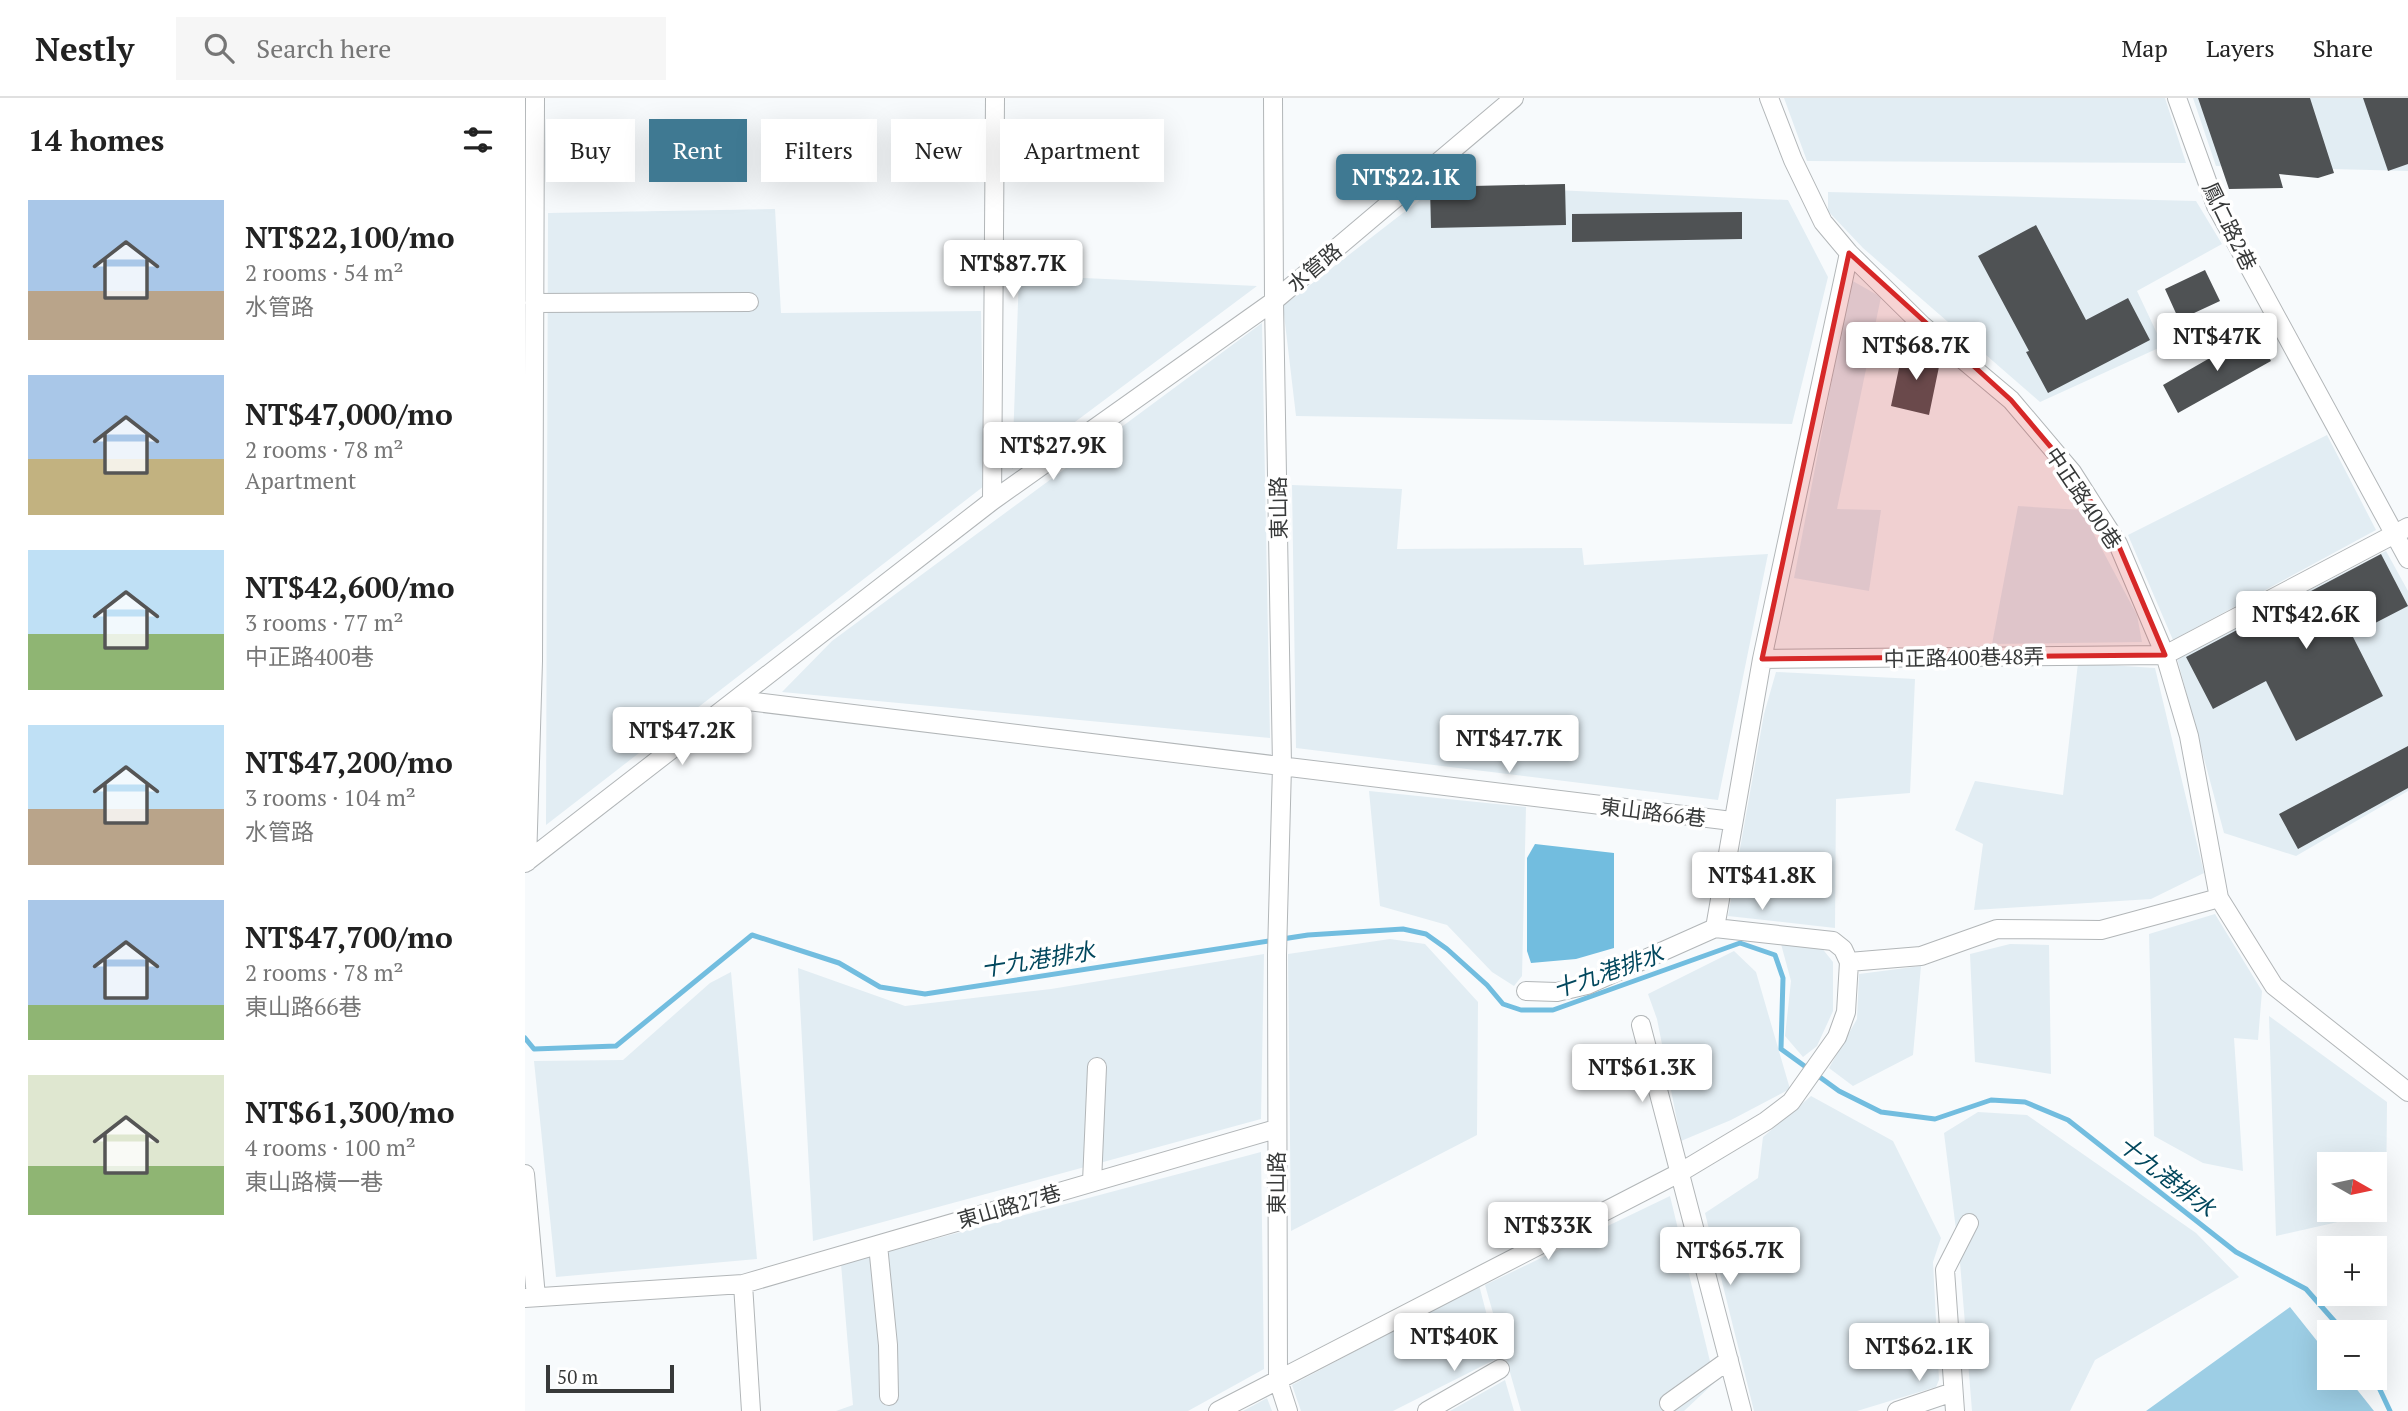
<!DOCTYPE html>
<html lang="en">
<head>
<meta charset="utf-8">
<style>
	body { margin:0; font-family:"PT Serif","Noto Sans TC",serif; background:#f6f6f6; color:#222; height:100vh; display:flex; flex-direction:column; font-size:26px; white-space:nowrap }
	* { box-sizing:border-box; margin:0 }
	p { font-size:23px; color:#767676 }
	.icon { flex:none; width:38px; height:38px; fill:none; stroke:currentColor; stroke-width:2; stroke-linecap:round; stroke-linejoin:round }
	.map { position:relative; flex:1; overflow:hidden }
	.details { display:flex; flex-direction:column; background:#fff; width:525px }
	.details>* { flex:none }
	.guide { position:absolute; left:21px; top:21px; width:665px; height:63px; display:flex; gap:14px }
	.needle { width:46px; rotate:99deg }
	.controls { position:absolute; left:1792px; top:1054px; display:grid; gap:14px }
	.controls a { display:grid; place-items:center; width:70px; height:70px; border-radius:0px; background:#fff; box-shadow:0 7px 28px #0002; font-size:35px }
	.scale { position:absolute; left:21px; bottom:18px; width:128px; box-sizing:border-box; padding-left:7px; border:4px solid #373939; border-top:0; font-size:19px; line-height:24px; white-space:nowrap; color:#373939; -webkit-text-stroke:5px #fff; paint-order:stroke }
	.price { position:absolute; translate:-50% -60px; padding:0 16px; border-radius:7px; background:#fff; color:#222; font-size:23px; line-height:46px; filter:drop-shadow(0 2px 4px #0008) }
	.price::after { content:''; position:absolute; left:50%; top:42px; width:21px; height:16px; margin-left:-10px; background:inherit; clip-path:polygon(0 0,100% 0,50% 100%) }
	.price.active { background:#3f7992; color:#fff }
	ul { padding:0; list-style:none }
	li { display:flex; align-items:center; gap:21px; height:175px; padding:0 28px }
	li span { display:grid; place-items:center; flex:none; width:196px; height:140px; border-radius:0px; color:#555 }
	li>.icon { margin-inline-start:auto }
	span .icon { width:84px; height:84px; fill:#fffc; stroke-width:1 }
	li b { font-size:30px }
	h2 { display:flex; justify-content:space-between; align-items:center; height:84px; padding:0 28px; font-size:30px }
	.pill { padding:0 24px; border-radius:0px; background:#fff; box-shadow:0 7px 28px #0002; font-size:24px; line-height:63px }
	.pill.active { background:#3f7992; color:#fff }
	header { display:flex; align-items:center; gap:42px; box-sizing:border-box; height:98px; padding:0 35px; background:#fff; border-bottom:2px solid #e0e0e0 }
	header strong { font-size:33px }
	nav { display:flex; gap:38px; margin-inline-start:auto; font-size:24px }
	.search { width:490px; height:63px; background:#f6f6f6; display:flex; align-items:center; gap:18px; box-sizing:border-box; padding:0 24px; border-radius:0px; color:#767676; font-size:26px }
	main { display:flex; flex:1; min-height:0 }
	.map>svg:first-child { display:block }
</style>
</head>
<body>
<header>
<strong>Nestly</strong>
<div class="search"><svg class="icon" aria-label="search" viewBox="0 0 24 24"><circle cx="10" cy="10" r="6"/><path d="M15 15l6 6"/></svg>Search here</div>
<nav><a>Map</a><a>Layers</a><a>Share</a></nav>
</header>
<main>
<section class="details">
<h2>14 homes<svg class="icon" aria-label="filters" viewBox="0 0 24 24"><path d="M4 7h16M4 17h16"/><circle cx="9" cy="7" r="2"/><circle cx="15" cy="17" r="2"/></svg></h2>
<ul>
<li><span style="background:linear-gradient(#a9c7e8 65%,#b9a48a 0)"><svg class="icon" aria-label="home" viewBox="0 0 24 24"><path d="M3 11l9-7 9 7M6 9v11h12V9"/></svg></span><div><b>NT$22,100/mo</b><p>2 rooms · 54 m²</p><p>水管路</p></div></li>
<li><span style="background:linear-gradient(#a9c7e8 60%,#c2b280 0)"><svg class="icon" aria-label="home" viewBox="0 0 24 24"><path d="M3 11l9-7 9 7M6 9v11h12V9"/></svg></span><div><b>NT$47,000/mo</b><p>2 rooms · 78 m²</p><p>Apartment</p></div></li>
<li><span style="background:linear-gradient(#bfe0f5 60%,#8fb573 0)"><svg class="icon" aria-label="home" viewBox="0 0 24 24"><path d="M3 11l9-7 9 7M6 9v11h12V9"/></svg></span><div><b>NT$42,600/mo</b><p>3 rooms · 77 m²</p><p>中正路400巷</p></div></li>
<li><span style="background:linear-gradient(#bfe0f5 60%,#b9a48a 0)"><svg class="icon" aria-label="home" viewBox="0 0 24 24"><path d="M3 11l9-7 9 7M6 9v11h12V9"/></svg></span><div><b>NT$47,200/mo</b><p>3 rooms · 104 m²</p><p>水管路</p></div></li>
<li><span style="background:linear-gradient(#a9c7e8 75%,#8fb573 0)"><svg class="icon" aria-label="home" viewBox="0 0 24 24"><path d="M3 11l9-7 9 7M6 9v11h12V9"/></svg></span><div><b>NT$47,700/mo</b><p>2 rooms · 78 m²</p><p>東山路66巷</p></div></li>
<li><span style="background:linear-gradient(#dfe7d0 65%,#8fb573 0)"><svg class="icon" aria-label="home" viewBox="0 0 24 24"><path d="M3 11l9-7 9 7M6 9v11h12V9"/></svg></span><div><b>NT$61,300/mo</b><p>4 rooms · 100 m²</p><p>東山路橫一巷</p></div></li>
</ul>
</section>
<div class="map">
<svg width="1883" height="1313" viewBox="0 0 1883 1313">
	<rect width="100%" height="100%" fill="#f7fafc"/>
	<path fill="#e2edf3" fill-rule="evenodd" d="M1259 0H1640L1661 65 1282 63Z
		M1668 0H1883V73L1691 68Z
		M914 87 1263 102 1303 179 1267 326 771 318 758 208Z
		M1303 94 1671 103 1697 146 1612 193 1638 248 1515 304 1338 150 1303 113Z
		M250 111 256 215 456 213 459 388 21 727 23 115Z
		M494 177 732 188 487 371Z
		M1326 182 1356 199 1312 411 1356 412 1344 493 1269 480Z
		M737 225 745 640 257 594 307 543Z
		M1802 337 1851 432 1648 542 1603 437Z
		M767 387 877 391 872 451 1057 450 1059 467 1243 456 1193 702 771 650Z
		M1493 408 1556 412 1612 517 1617 544 1467 546Z
		M1861 453 1883 493V693L1771 758 1699 735 1652 560Z
		M1553 565 1630 570 1679 775 1626 801 1449 812 1458 746 1430 732 1450 683 1538 697Z
		M1251 574 1390 581 1385 695 1311 701 1310 830 1203 818 1239 616Z
		M844 693 1001 709 997 878 989 888 967 874 922 827 855 808Z
		M1690 816 1737 893 1733 942 1709 940 1718 1073 1678 1065 1629 1038 1624 836Z
		M865 841 900 846 953 904 952 1037 766 1133 763 856Z
		M1256 846 1296 849 1308 864V913L1292 948 1278 959 1260 938 1266 883Z
		M1485 846 1524 847 1526 976 1450 964 1445 856Z
		M1209 853 1231 874 1265 991 1206 1022 1156 1043 1132 921 1123 896Z
		M739 856 736 1021 288 1143 273 870 380 908 526 891Z
		M1396 868 1388 957 1328 988 1304 970 1332 921 1334 876Z
		M206 874 232 1161 31 1179 9 963 98 962 185 885Z
		M1744 918 1862 1004 1861 1113 1751 1138ZM1804 1066H1850V1111H1804Z
		M1286 998 1368 1043 1416 1140 1408 1164 1414 1282 1411 1289 1332 1313H1229L1180 1115 1233 1080 1238 1039Z
		M1453 1014 1502 1017 1671 1135 1714 1179 1570 1262 1545 1313H1447L1435 1164 1419 1035Z
		M736 1054 739 1271 663 1313H311L328 1307 316 1166Z
		M1145 1098 1190 1284 1159 1313H996L960 1187Z
		M954 1187 973 1260 868 1313H776L767 1287Z
		M980 1282 989 1313H925Z
		M742 1300 747 1313H718Z"/>
	<path fill="#9dcee5" d="M1765 1209 1804 1258V1279H1822L1849 1313H1621Z"/>
	<path fill="#72bddf" d="M1010 746 1089 755V850L1051 861 1006 865 1002 853V760Z"/>
	<g fill="none" stroke-linecap="round" stroke-linejoin="round">
		<path stroke="#72bddf" stroke-width="5" d="M0 940 9 951 91 948 227 837 314 865 355 889 400 896 783 837 878 831 901 836 922 851 962 887 978 906 996 912H1028L1215 845 1250 857 1258 880 1256 951 1314 993 1356 1014 1410 1021 1466 1002 1500 1004 1543 1022 1711 1154 1781 1191 1819 1234
			M1849 1279 1865 1313"/>
	</g>
	<path fill="#4f5254" d="M1673 0H1785L1809 75 1793 80 1754 76 1758 90 1704 91Z
		M1838 0H1883V66L1863 73Z
		M1040 86 1041 127 906 130 905 89Z
		M1217 114V141L1047 144V116Z
		M1511 127 1561 222 1603 200 1625 242 1523 295 1501 254 1504 253 1453 158Z
		M1680 172 1695 203 1654 222 1640 191Z
		M1730 234 1746 263 1653 315 1638 287Z
		M1378 251 1416 259 1404 317 1366 308Z
		M1856 456 1883 508 1827 537 1858 598 1771 643 1741 583 1688 611 1661 559Z
		M1883 648V690L1773 751 1754 716Z"/>
	<g fill="none" stroke-linecap="round" stroke-linejoin="round">
		<defs>
			<path id="minor" d="M748 0 749 203 757 668 752 856 753 1282 763 1313
				M1244 0 1268 62 1298 124 1324 155 1398 228 1486 302 1547 374 1593 446 1640 557 1664 638 1694 800 1749 888 1883 994
				M1652 0 1691 108 1883 461
				M9 205 224 204
				M467 403 470 0
				M1237 561 1640 557 1883 429
				M214 602 1207 723
				M2 764 8 563 10 0
				M0 765 467 403 749 203 989 0
				M1190 830 1237 561 1324 155
				M1324 864 1396 858 1472 831 1576 832 1694 800
				M1116 927 1217 1313
				M0 1076 11 1199
				M567 1084 572 969
				M353 1147 363 1247 364 1298
				M218 1186 226 1313
				M0 1200 218 1186 751 1031
				M1144 1305 1204 1262
				M693 1313 1156 1074 1241 1023 1266 1004 1312 939 1321 914 1324 864 1318 851 1308 843 1190 830 1062 887 1032 894 1001 893
				M902 1313 975 1271
				M1372 1313 1428 1294
				M1430 1313 1420 1172 1444 1125"/>
		</defs>
		<use href="#minor" stroke="#b2b6b8" stroke-width="20"/>
		<use href="#minor" stroke="#fff" stroke-width="18"/>
	</g>
	<path fill="#d62828" fill-opacity="0.2" stroke="#d62828" stroke-width="5" stroke-linejoin="round" d="M1324 155 1486 302 1547 374 1593 446 1640 557 1237 561Z"/>
	<g text-anchor="middle" dominant-baseline="central" stroke-width="7" stroke-linejoin="round" paint-order="stroke">
		<g font-size="21" fill="#373939" stroke="#fff">
			<text transform="translate(1705 128) rotate(64)">鳳仁路2巷</text>
			<text transform="translate(789 169) rotate(-40)">水管路</text>
			<text transform="translate(1559 400) rotate(56)">中正路400巷</text>
			<text transform="translate(753 410) rotate(-91)">東山路</text>
			<text transform="translate(1439 559) rotate(-1)">中正路400巷48弄</text>
			<text transform="translate(1128 714) rotate(7)">東山路66巷</text>
			<text transform="translate(751 1085) rotate(-90)">東山路</text>
			<text transform="translate(484 1108) rotate(-16)">東山路27巷</text>
		</g>
		<g font-size="23" font-style="italic" fill="#02475d" stroke="#fff">
			<text transform="translate(513 861) rotate(-9)">十九港排水</text>
			<text transform="translate(1083 873) rotate(-19)">十九港排水</text>
			<text transform="translate(1642 1078) rotate(38)">十九港排水</text>
		</g>
	</g>
</svg>
<div class="controls">
<a><svg class="needle" viewBox="-14 -14 28 28"><path d="M0-13l5 13h-10z" fill="#e53935"/><path d="M0 13l5-13h-10z" fill="#767676"/></svg></a>
<a>+</a>
<a>−</a>
</div>
<div class="scale">50 m</div>
<b class="price active" style="left:881px;top:116px">NT$22.1K</b>
<b class="price" style="left:488px;top:202px">NT$87.7K</b>
<b class="price" style="left:1692px;top:275px">NT$47K</b>
<b class="price" style="left:1391px;top:284px">NT$68.7K</b>
<b class="price" style="left:528px;top:384px">NT$27.9K</b>
<b class="price" style="left:1781px;top:553px">NT$42.6K</b>
<b class="price" style="left:157px;top:669px">NT$47.2K</b>
<b class="price" style="left:984px;top:677px">NT$47.7K</b>
<b class="price" style="left:1237px;top:814px">NT$41.8K</b>
<b class="price" style="left:1117px;top:1006px">NT$61.3K</b>
<b class="price" style="left:1023px;top:1164px">NT$33K</b>
<b class="price" style="left:1205px;top:1189px">NT$65.7K</b>
<b class="price" style="left:929px;top:1275px">NT$40K</b>
<b class="price" style="left:1394px;top:1285px">NT$62.1K</b>
<div class="guide">
<a class="pill">Buy</a>
<a class="pill active">Rent</a>
<a class="pill">Filters</a>
<a class="pill">New</a>
<a class="pill">Apartment</a>
</div>
</div>
</main>
</body>
</html>
